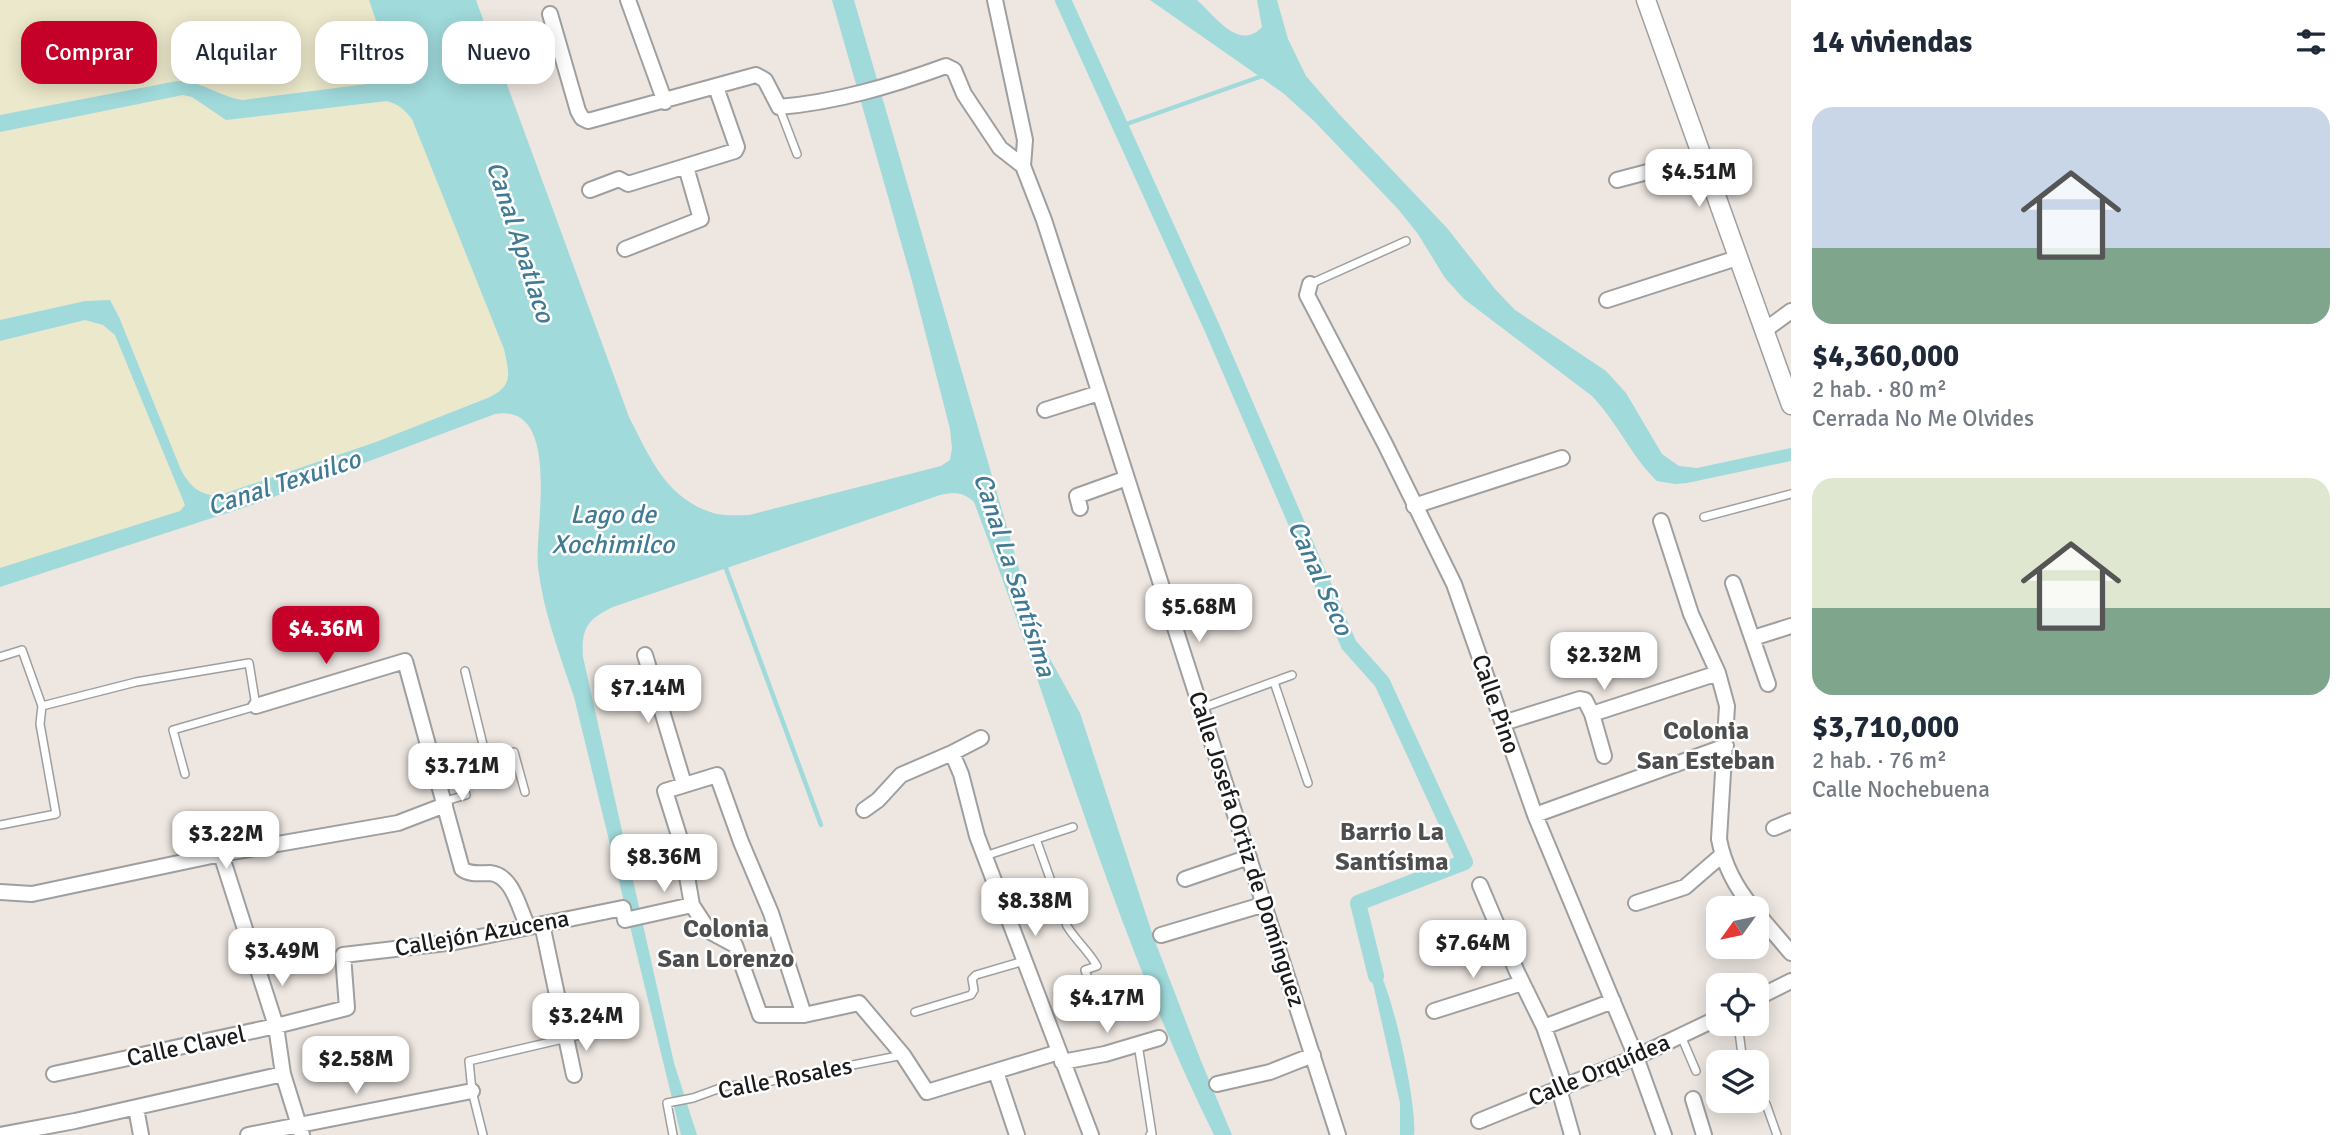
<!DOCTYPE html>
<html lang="es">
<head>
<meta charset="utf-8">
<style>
	body { margin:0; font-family:Signika,sans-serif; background:#f2f2f3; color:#1f2937; height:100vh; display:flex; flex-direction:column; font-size:26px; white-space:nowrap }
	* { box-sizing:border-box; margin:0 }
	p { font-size:23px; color:#747a83 }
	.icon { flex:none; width:38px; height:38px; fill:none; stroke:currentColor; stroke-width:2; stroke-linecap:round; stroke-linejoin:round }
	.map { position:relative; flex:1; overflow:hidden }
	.side { display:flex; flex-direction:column; background:#fff; width:560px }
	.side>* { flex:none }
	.banner { position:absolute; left:21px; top:21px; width:665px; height:63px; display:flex; gap:14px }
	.needle { width:46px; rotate:237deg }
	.buttons { position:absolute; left:1706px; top:896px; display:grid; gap:14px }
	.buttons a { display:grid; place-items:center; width:63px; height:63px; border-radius:14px; background:#fff; box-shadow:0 4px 18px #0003; font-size:35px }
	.price { position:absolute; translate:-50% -60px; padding:0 16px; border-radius:14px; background:#fff; color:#222; font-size:23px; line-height:46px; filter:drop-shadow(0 2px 4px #0008) }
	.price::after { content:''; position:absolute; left:50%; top:42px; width:21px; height:16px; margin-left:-10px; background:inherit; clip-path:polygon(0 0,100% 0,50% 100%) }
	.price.on { background:#c60129; color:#fff }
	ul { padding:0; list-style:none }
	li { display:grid; align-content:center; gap:14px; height:371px; padding:0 21px }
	li span { display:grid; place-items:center; height:217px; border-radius:21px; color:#555 }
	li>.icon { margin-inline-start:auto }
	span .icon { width:126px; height:126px; fill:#fffc; stroke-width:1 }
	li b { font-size:30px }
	h2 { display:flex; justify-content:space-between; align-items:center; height:84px; padding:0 21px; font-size:30px }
	.tag { padding:0 24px; border-radius:21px; background:#fff; box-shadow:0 4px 18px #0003; font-size:24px; line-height:63px }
	.tag.on { background:#c60129; color:#fff }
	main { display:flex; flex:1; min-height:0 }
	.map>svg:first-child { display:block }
</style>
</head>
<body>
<main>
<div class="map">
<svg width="1791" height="1135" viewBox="0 0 1791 1135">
	<rect width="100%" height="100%" fill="#ede6e1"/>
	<path fill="#ece8cb" d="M0 0H369L384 44 389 71 381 79 367 84 243 100 231 99 191 81H177L0 115Z
		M183 95 192 97 226 120 387 101 403 108 412 119 504 349 509 373 507 385 501 392 376 442 251 485 217 496 205 495 189 483 181 470 115 306 85 301 0 320V132Z
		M86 320 103 325 115 335 185 505 180 511 0 568V341Z"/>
	<path fill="#a0dadb" d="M369 0H476L629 417C650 458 667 501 717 514 727 516 739 515 749 515L941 466 950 460 952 448 950 429 912 281 832 0H854L1037 631 1043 646 1080 713 1153 936 1201 1061 1232 1135H1214C1114 933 1054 713 974 502 964 492 954 492 940 495L613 607C587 619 581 629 583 657L674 1063 697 1135H681L574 697C560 655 543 611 538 567 534 530 563 402 495 414L249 506 0 587V568L180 511 185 505 115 335 103 325 85 320 0 341V320L85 301 110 300 119 317 181 470C190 486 198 494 217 496L376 442 490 397C514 385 509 373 504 349L412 119C404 109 399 105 387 101L226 120 192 97 183 95 0 132V115L177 81C201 80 219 97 243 100L367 84 381 79 389 71 384 44Z
		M1150 0H1197C1215 16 1239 52 1262 27L1257 0H1277L1288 39 1306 76 1338 113 1447 228 1495 289 1515 310 1606 371 1626 393 1662 454 1679 466 1697 468 1791 448V461L1687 483 1675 484 1657 481C1631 456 1618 423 1592 396L1464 299 1445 278 1418 234 1398 209 1314 121 1283 93Z
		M1371 958C1390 973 1418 1109 1414 1135H1400V1103L1369 966V960Z"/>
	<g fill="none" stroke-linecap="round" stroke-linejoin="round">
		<path stroke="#a0dadb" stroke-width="4.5" d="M1121 126 1265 75
			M724 563 821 825"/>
		<path stroke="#a0dadb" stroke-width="16" d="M1063 0 1213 330 1349 645 1382 682 1465 862 1358 903 1376 976"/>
		<defs>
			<path id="service" d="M779 107 797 154
				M1310 284 1406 241
				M1704 517 1791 494
				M0 657 22 650 42 706
				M465 671 487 761
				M1274 682 1308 783
				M1202 708 1292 675
				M445 804 449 800 466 795 463 785 475 781 470 767 514 752 525 792
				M0 825 56 814 40 724 42 706 136 682 249 663 256 706 173 730 185 774
				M1036 839 1067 926C1076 941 1089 951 1097 966L1085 970 1095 999
				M985 856 1073 827
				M915 1012 971 995 974 990 972 979 976 975 1024 961
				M1738 1024 1743 1062
				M1681 1036 1696 1071
				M1138 1044 1152 1134 1150 1135
				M1757 1094 1766 1104 1777 1135
				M483 1135 472 1091 469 1061 593 1032
				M673 1135 667 1103 693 1098 726 1086 757 1084 903 1055"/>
			<path id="minor" d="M628 0 665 102
				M995 0 1025 140 1023 166
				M550 14 578 111 582 118 588 121 756 75 765 80 779 107C837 102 891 86 946 66L954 70 964 94 1000 148 1023 166 1044 220 1338 1135
				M1617 180 1701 158
				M590 190 619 179 628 184 735 151 737 147 716 87
				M625 249 701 219 686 167
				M1310 284 1307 295 1385 444 1454 584 1535 815 1636 1057 1664 1135
				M1607 300 1737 258
				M1765 330 1791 311
				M1045 410 1099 393
				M1414 506 1562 458
				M1080 508 1077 496 1127 478
				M1661 521 1691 614 1718 673 1727 706 1719 839C1724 865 1736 888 1753 908
				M1733 583 1768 684
				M1753 638 1791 626
				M645 655 684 784
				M256 706 405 661 462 869C470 875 480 873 490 873 513 875 519 909 528 927
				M1592 714 1604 756
				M1503 723 1580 699 1585 700 1592 714 1718 673
				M952 753 961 774 977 836 1091 1135
				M864 810 878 800 901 775 952 753 981 738
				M1535 815 1726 746
				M1774 828 1791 821
				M221 854 276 1026 283 1074 302 1135
				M1185 879 1249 857
				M1480 885 1517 972 1544 1027 1565 1087
				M0 892 32 894 221 854 398 823 445 805
				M1636 903 1685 887 1722 855
				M1757 913 1791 953
				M542 924 574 1075
				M1161 935 1265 904
				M1757 998 1791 981
				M1434 1011 1522 983
				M804 1015 771 913 741 842 717 775 665 791 681 842 692 905 709 931 735 945 760 1015H804L859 1003 903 1055 927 1092 1059 1052
				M1544 1027 1613 1001
				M1062 1062 1105 1054 1159 1038
				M996 1072 1017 1135
				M54 1074 276 1026 347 1008 343 955 455 942 623 908 625 920 692 905
				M1217 1084 1270 1072 1313 1055
				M1559 1089 1572 1135
				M1693 1099 1704 1135
				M136 1108 141 1135
				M1479 1121 1636 1057 1718 1018
				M0 1135 75 1121 283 1074
				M248 1135 472 1091"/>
			<path id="tertiary" d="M1646 0 1791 405"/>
		</defs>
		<use href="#service" stroke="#9f9f9f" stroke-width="10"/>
		<use href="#minor" stroke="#9f9f9f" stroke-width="18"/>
		<use href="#tertiary" stroke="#9f9f9f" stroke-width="21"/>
		<use href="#service" stroke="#fff" stroke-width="7"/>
		<use href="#minor" stroke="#fff" stroke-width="14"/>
		<use href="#tertiary" stroke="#fff" stroke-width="18"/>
	</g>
	<g text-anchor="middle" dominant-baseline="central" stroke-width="5" stroke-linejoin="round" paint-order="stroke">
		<g font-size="24" fill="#1b1b1b" stroke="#fff">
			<text transform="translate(1496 704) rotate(71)">Calle Pino</text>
			<text transform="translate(1247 849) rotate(72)">Calle Josefa Ortiz de Domínguez</text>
			<text transform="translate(482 933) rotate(-10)">Callejón Azucena</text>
			<text transform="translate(186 1046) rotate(-12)">Calle Clavel</text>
			<text transform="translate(1599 1070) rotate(-23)">Calle Orquídea</text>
			<text transform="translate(785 1078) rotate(-11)">Calle Rosales</text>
		</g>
		<g font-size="26" font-style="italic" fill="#417a93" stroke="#fff">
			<text transform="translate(520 242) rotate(72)">Canal Apatlaco</text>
			<text transform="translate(284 483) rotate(-18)">Canal Texuilco</text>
			<text x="613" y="515">Lago de<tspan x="613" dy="30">Xochimilco</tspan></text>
			<text transform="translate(1014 575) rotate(72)">Canal La Santísima</text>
			<text transform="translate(1320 578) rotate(66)">Canal Seco</text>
		</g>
		<g font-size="26" font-weight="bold" fill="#4e4e4e" stroke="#fff">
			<text x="1706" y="731">Colonia<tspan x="1706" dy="30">San Esteban</tspan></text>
			<text x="1392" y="832">Barrio La<tspan x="1392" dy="30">Santísima</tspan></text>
			<text x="726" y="929">Colonia<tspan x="726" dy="30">San Lorenzo</tspan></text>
		</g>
	</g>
</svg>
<div class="buttons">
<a><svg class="needle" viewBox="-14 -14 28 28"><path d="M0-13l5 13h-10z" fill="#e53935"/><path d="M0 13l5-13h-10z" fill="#747a83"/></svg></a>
<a><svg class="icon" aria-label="locate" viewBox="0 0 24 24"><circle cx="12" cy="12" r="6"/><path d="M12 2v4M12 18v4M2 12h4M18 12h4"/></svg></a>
<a><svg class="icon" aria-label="layers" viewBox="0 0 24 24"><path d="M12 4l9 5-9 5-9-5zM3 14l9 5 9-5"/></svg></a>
</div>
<b class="price" style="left:1699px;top:209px">$4.51M</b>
<b class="price" style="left:1199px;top:644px">$5.68M</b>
<b class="price on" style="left:326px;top:666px">$4.36M</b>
<b class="price" style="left:1604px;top:692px">$2.32M</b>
<b class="price" style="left:648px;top:725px">$7.14M</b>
<b class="price" style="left:462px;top:803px">$3.71M</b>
<b class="price" style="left:226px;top:871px">$3.22M</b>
<b class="price" style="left:664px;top:894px">$8.36M</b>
<b class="price" style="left:1035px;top:938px">$8.38M</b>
<b class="price" style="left:1473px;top:980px">$7.64M</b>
<b class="price" style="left:282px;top:988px">$3.49M</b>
<b class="price" style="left:1107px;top:1035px">$4.17M</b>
<b class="price" style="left:586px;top:1053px">$3.24M</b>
<b class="price" style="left:356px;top:1096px">$2.58M</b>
<div class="banner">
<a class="tag on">Comprar</a>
<a class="tag">Alquilar</a>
<a class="tag">Filtros</a>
<a class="tag">Nuevo</a>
</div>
</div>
<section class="side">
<h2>14 viviendas<svg class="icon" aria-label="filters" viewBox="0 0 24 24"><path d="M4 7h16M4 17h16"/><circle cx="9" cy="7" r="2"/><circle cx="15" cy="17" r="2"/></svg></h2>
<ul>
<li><span style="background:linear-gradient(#c9d6e8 65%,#7fa58c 0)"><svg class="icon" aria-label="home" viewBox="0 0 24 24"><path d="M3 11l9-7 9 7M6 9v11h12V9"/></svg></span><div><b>$4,360,000</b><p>2 hab. · 80 m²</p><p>Cerrada No Me Olvides</p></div></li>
<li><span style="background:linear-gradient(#dfe7d0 60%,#7fa58c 0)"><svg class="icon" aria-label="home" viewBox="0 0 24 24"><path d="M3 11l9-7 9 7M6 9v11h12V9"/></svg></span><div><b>$3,710,000</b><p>2 hab. · 76 m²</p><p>Calle Nochebuena</p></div></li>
</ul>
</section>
</main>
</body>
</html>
